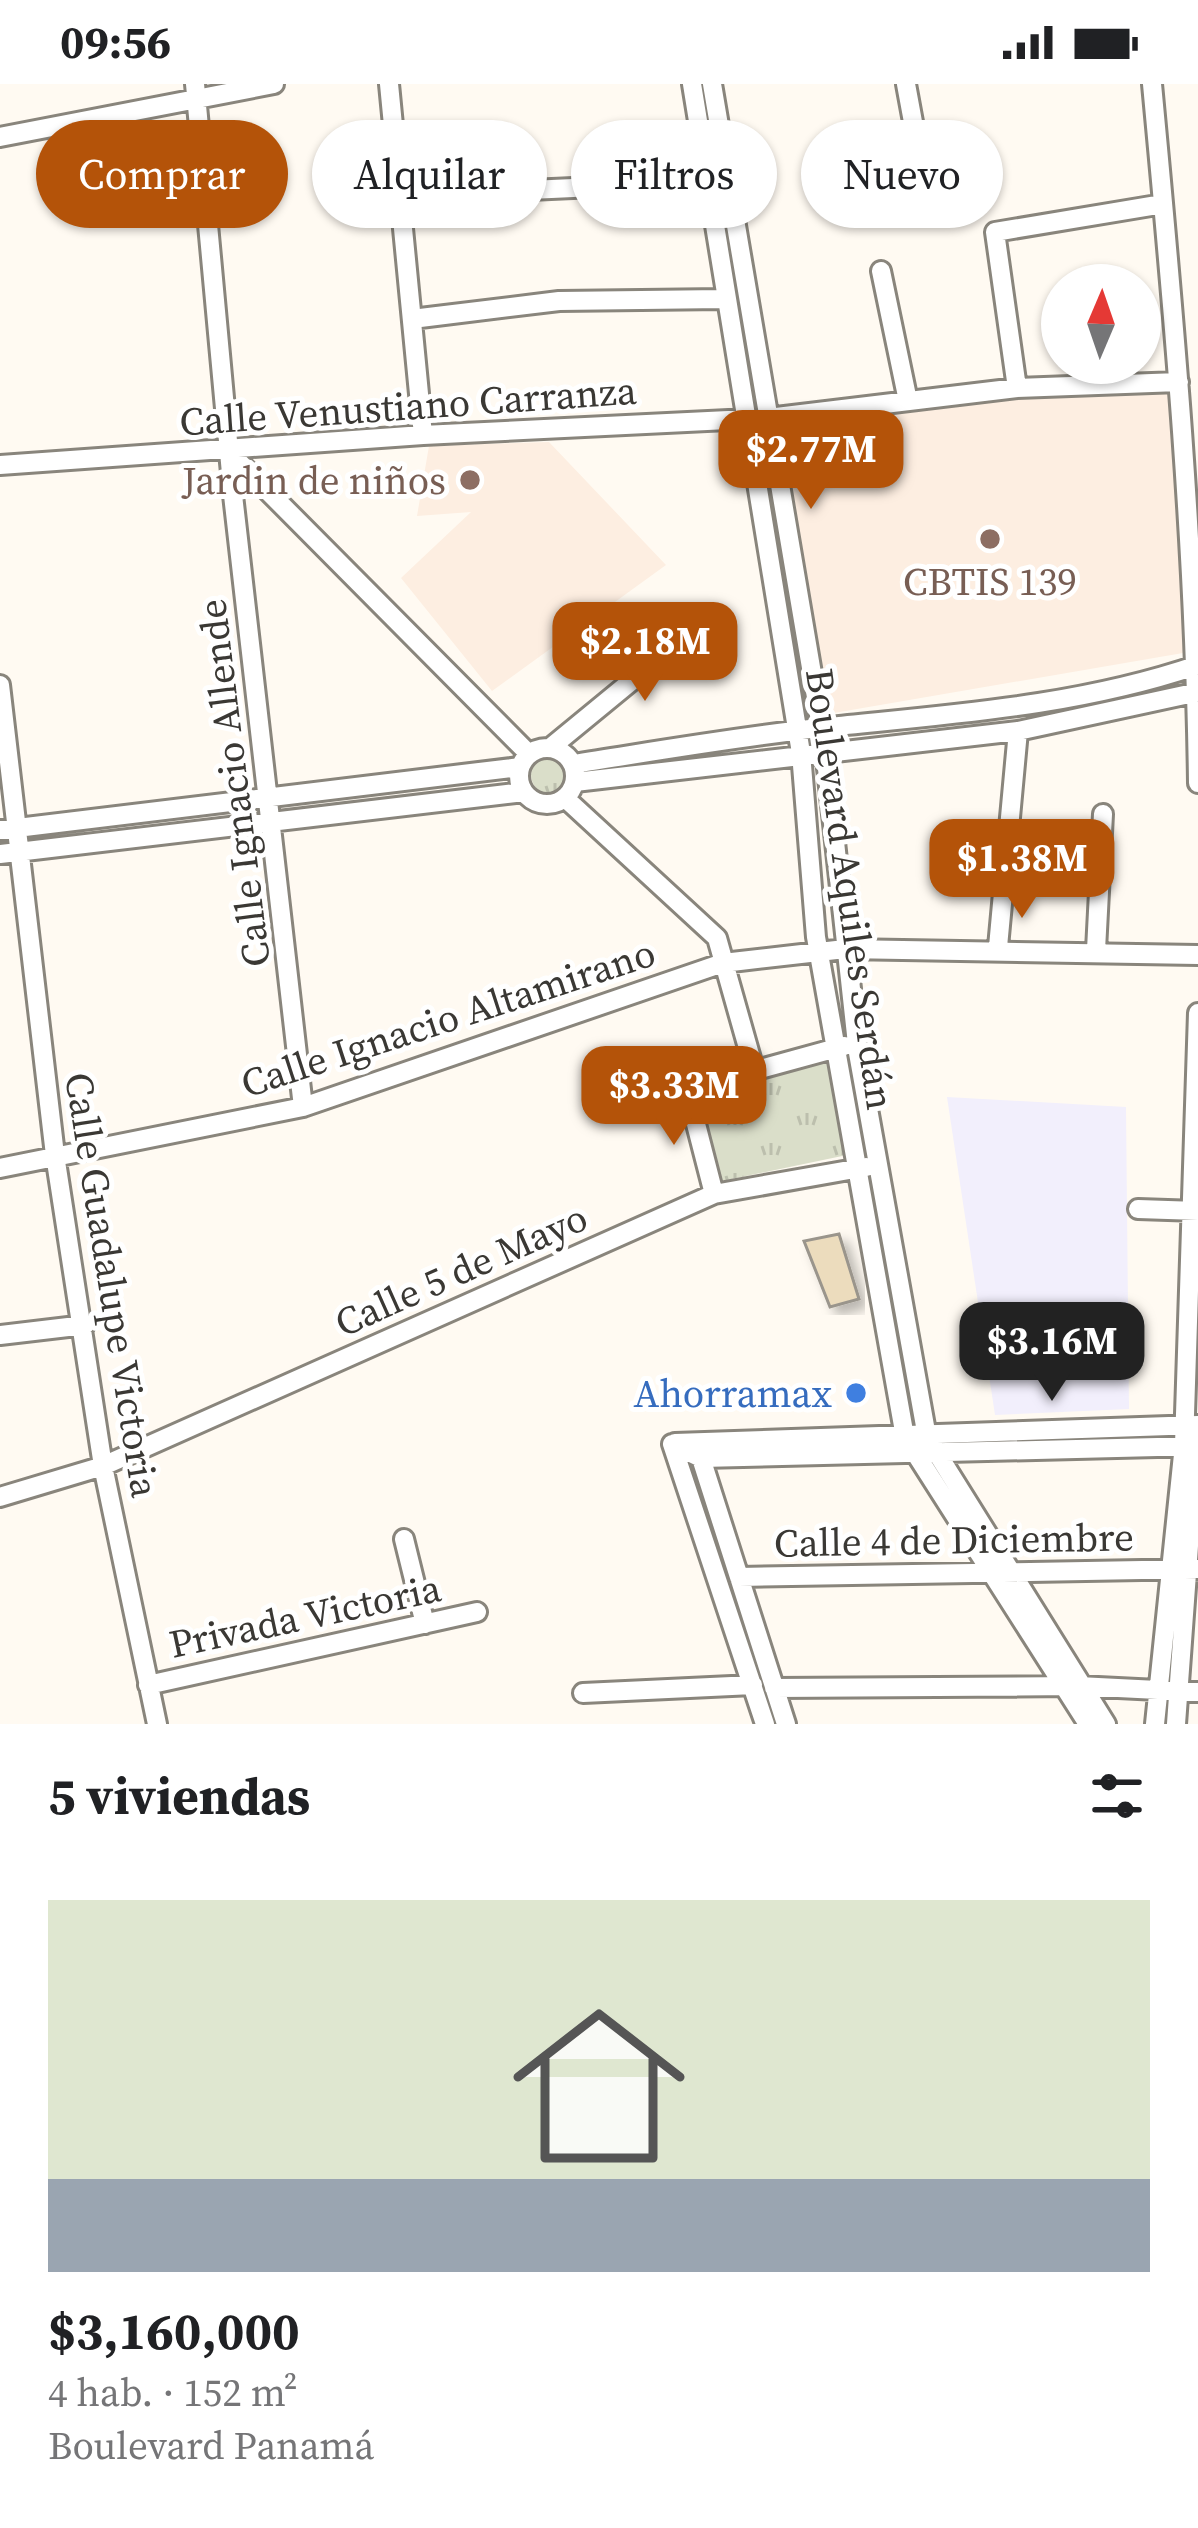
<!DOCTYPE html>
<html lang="es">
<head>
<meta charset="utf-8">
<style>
	body { margin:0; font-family:"Source Serif 4",serif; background:#f2f2f2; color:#202124; height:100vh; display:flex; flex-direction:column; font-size:45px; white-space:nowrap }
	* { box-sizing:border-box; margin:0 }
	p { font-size:39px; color:#757577 }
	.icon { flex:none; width:66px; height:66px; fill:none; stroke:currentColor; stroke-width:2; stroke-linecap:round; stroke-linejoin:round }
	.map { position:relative; height:1640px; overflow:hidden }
	.sheet { display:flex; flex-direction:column; background:#fff; flex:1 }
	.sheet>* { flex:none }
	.banner { position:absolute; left:36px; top:36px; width:1128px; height:108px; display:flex; gap:24px }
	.needle { width:78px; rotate:2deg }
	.fabs { position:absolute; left:1041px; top:180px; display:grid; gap:24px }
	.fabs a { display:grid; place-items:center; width:120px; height:120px; border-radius:50%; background:#fff; box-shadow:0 3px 9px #0004; font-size:60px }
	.price { position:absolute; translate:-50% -102px; padding:0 27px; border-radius:24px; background:#b45309; color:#fff; font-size:39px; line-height:78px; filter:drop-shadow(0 3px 6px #0008) }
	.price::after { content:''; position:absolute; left:50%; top:72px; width:36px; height:27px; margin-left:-18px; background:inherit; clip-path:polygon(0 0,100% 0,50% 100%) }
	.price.on { background:#222; color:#fff }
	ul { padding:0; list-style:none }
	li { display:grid; align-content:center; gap:24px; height:636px; padding:0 48px }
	li span { display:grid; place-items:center; height:372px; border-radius:0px; color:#555 }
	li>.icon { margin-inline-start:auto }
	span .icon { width:216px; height:216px; fill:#fffc; stroke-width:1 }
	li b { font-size:51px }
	h2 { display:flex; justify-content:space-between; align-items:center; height:144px; padding:0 48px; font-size:51px }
	.pill { padding:0 42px; border-radius:54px; background:#fff; box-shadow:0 3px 9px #0004; font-size:42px; line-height:108px }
	.pill.on { background:#b45309; color:#fff }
	.status { display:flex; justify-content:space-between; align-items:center; height:84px; padding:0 60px; background:#fff; direction:ltr }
	.status svg { height:33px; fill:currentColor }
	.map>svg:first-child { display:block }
</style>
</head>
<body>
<div class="status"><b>09:56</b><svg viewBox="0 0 49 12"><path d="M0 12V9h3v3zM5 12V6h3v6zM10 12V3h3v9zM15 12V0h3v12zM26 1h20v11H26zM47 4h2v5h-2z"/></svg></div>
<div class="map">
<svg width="1198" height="1640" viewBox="0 0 1198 1640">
	<defs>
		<pattern id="park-tufts" width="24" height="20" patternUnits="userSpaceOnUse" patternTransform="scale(3)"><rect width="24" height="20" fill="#dadec9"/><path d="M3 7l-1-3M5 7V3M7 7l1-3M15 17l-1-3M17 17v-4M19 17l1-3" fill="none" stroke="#bcbfad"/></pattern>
		<filter id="shadow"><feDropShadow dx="8" dy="8" stdDeviation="6" flood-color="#0004"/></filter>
	</defs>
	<rect width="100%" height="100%" fill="#fffaf2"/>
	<path fill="#f2effc" d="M947 1013 1126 1023 1129 1325 995 1331Z"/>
	<path fill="#fdeee1" d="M1176 306 1183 569 828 630 782 341 1016 315Z
		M549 358 666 481 492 607 401 494 471 428 417 432 429 362Z"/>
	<path fill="url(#park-tufts)" d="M531 691a19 19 0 1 1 38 0a19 19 0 1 1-38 0Z
		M830 971 847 1071 722 1097 695 1010Z"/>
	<path fill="#ecdcbd" stroke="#9a958c" stroke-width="3" filter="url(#shadow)" d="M839 1150 859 1215 830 1223 804 1157Z"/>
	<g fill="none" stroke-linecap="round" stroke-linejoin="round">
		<defs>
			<path id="minor" d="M195 0 233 411 303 1023
				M389 0 423 351
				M692 0 801 669 816 853 905 1353 1088 1640
				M712 0 825 666 858 969 927 1353 1106 1640
				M906 0 925 103
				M1152 0C1174 233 1195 465 1198 699
				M0 53 274 0
				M401 112 704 98
				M881 187 908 317
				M412 235 559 217 723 215
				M1017 304 995 148 1163 120
				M228 367 529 670
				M0 381 423 351 768 334 1017 304 1179 298
				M0 601 55 1071 103 1382 157 1640
				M519 692a28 28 0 1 1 56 0a28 28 0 1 1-56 0Z
				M550 664 707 535
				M573 680C657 667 743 652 828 643 953 630 1078 622 1198 581
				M575 698 1018 647 1198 608
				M565 714 717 854 754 985
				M0 746 520 683
				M0 770 524 708
				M998 863 1018 647
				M1096 866 1103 730
				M0 1084 303 1023 723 879 845 865 1198 871
				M714 1110 687 1005 844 962
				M1138 1125 1198 1127
				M0 1251 85 1241
				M675 1359 1198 1341
				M672 1360 701 1374 1198 1362
				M672 1360 765 1640
				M701 1374 786 1640
				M0 1413 103 1382 714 1110 866 1083
				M404 1455 425 1540
				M739 1493 1198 1485
				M148 1601 477 1528
				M774 1604 1078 1602 1198 1608
				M583 1609 753 1601
				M1155 1640 1184 1361 1198 929
				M1176 1640 1197 1352"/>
		</defs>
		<use href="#minor" stroke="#89857c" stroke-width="24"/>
		<use href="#minor" stroke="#fff" stroke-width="18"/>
	</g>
	<g fill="#8d6e63" stroke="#fff" stroke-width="4.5">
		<circle cx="470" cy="396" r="12"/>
		<circle cx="990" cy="455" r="12"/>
	</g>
	<circle fill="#3f7fe0" stroke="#fff" stroke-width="4.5" cx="856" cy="1309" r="12"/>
	<g text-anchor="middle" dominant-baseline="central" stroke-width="10" stroke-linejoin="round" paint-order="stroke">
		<g font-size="39" fill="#3a3834" stroke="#fff">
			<text transform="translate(408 322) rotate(-4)">Calle Venustiano Carranza</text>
			<text transform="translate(234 699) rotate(-97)">Calle Ignacio Allende</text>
			<text transform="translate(850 805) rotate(82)">Boulevard Aquiles Serdán</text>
			<text transform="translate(448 934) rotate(-18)">Calle Ignacio Altamirano</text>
			<text transform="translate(461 1186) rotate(-24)">Calle 5 de Mayo</text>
			<text transform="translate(112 1201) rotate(81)">Calle Guadalupe Victoria</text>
			<text transform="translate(954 1456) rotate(-1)">Calle 4 de Diciembre</text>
			<text transform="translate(305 1532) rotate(-12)">Privada Victoria</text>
		</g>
		<g font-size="39" fill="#785e54" stroke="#fff" text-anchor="end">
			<text x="446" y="396">Jardin de niños</text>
			<text x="990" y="497" text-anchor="middle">CBTIS 139</text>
		</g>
		<g font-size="39" fill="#366cbe" stroke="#fff" text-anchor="end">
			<text x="832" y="1309">Ahorramax</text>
		</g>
	</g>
</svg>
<div class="fabs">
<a><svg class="needle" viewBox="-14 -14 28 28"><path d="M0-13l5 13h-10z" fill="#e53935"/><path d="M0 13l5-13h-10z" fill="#757577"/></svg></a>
</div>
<b class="price" style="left:811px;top:428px">$2.77M</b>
<b class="price" style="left:645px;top:620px">$2.18M</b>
<b class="price" style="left:1022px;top:837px">$1.38M</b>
<b class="price" style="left:674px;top:1064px">$3.33M</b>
<b class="price on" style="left:1052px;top:1320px">$3.16M</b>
<div class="banner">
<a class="pill on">Comprar</a>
<a class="pill">Alquilar</a>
<a class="pill">Filtros</a>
<a class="pill">Nuevo</a>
</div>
</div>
<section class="sheet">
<h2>5 viviendas<svg class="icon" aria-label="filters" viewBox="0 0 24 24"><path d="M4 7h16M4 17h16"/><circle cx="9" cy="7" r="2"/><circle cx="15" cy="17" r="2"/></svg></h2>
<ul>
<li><span style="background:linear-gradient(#dfe7d0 75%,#9aa5b1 0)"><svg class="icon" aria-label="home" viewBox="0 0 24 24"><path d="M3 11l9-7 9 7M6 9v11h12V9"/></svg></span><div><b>$3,160,000</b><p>4 hab. · 152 m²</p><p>Boulevard Panamá</p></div></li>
</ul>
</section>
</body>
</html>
